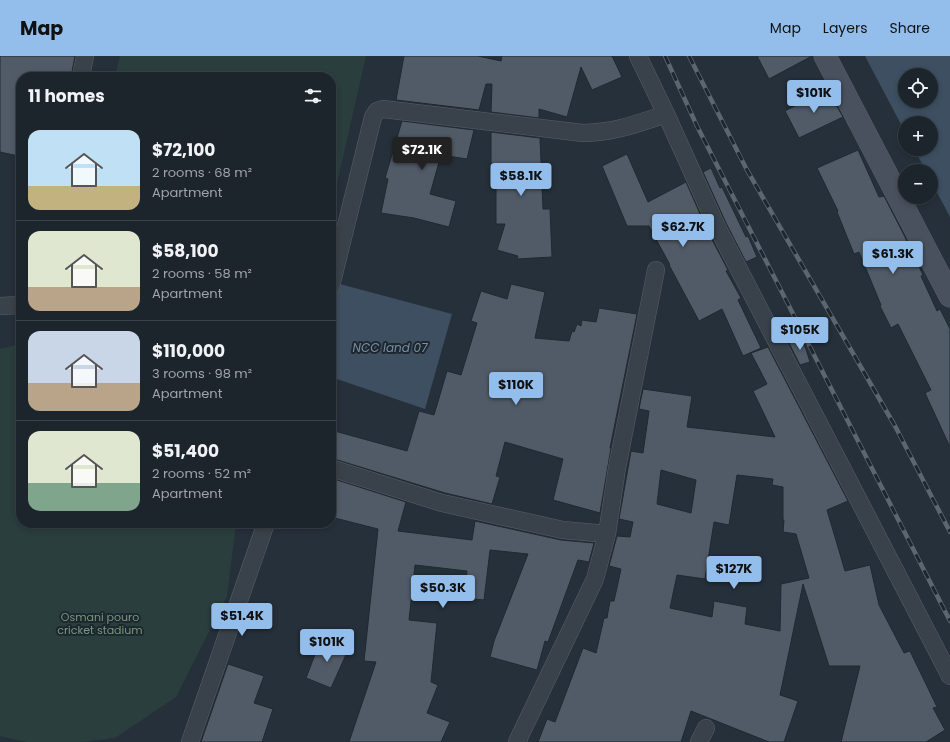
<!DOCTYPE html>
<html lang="en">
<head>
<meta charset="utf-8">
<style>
	body { margin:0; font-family:Poppins,sans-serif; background:#252c34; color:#f1f3f6; height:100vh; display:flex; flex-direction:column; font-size:15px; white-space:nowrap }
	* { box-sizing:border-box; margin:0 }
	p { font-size:13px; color:#a0a4a9 }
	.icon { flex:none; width:22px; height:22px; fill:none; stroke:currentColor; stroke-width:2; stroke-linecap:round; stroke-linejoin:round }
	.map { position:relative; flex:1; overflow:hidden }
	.drawer { position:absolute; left:16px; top:16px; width:320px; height:456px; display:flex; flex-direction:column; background:#1c242c; border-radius:16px; box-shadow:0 2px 6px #0003,0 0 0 1px #3a4148 }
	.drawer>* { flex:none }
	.controls { position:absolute; left:898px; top:12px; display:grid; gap:8px }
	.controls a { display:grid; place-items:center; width:40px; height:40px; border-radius:50%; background:#1c242c; box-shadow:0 2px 6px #0003,0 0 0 1px #3a4148; font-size:20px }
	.price { position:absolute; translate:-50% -34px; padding:0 9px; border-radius:4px; background:#93beec; color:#111; font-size:13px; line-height:26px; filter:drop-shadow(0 1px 2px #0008) }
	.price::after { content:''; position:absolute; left:50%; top:24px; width:12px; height:9px; margin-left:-6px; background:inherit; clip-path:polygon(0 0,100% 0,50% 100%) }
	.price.selected { background:#222; color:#fff }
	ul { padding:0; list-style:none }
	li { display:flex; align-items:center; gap:12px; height:100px; padding:0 12px }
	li+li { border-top:1px solid #3a4148 }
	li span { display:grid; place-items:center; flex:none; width:112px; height:80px; border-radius:12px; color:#555 }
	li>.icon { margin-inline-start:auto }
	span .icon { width:48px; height:48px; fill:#fffc; stroke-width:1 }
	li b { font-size:17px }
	h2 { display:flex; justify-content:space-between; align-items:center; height:48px; padding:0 12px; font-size:17px }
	header { display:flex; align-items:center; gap:24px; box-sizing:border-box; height:56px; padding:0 20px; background:#93beec; color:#111 }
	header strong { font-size:19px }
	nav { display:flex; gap:22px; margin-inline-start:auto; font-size:14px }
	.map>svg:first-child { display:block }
</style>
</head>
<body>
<header>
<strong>Map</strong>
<nav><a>Map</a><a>Layers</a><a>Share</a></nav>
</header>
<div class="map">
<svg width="950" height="686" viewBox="0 0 950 686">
	<rect width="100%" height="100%" fill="#26303a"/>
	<path fill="#2a3e3d" d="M120 0H366L331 154V21H115Z
		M21 288V467H236L227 540 176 641 115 682 82 686H26L0 680V293Z"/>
	<path fill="#3d4f61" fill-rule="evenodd" d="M865 0H950V161L931 125V115H926L914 93H931V67H905V76ZM905 19H931V45H905Z
		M336 227 452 258 425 353 331 321V251Z"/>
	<path fill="#515b67" stroke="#202931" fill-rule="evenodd" d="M0 0H75L71 21H21V88L18 100 0 96Z
		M404 0H478L501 5 502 0H612L622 21 592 34 581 11 567 61 539 53V62L491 56 492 28H486L479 54 396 44Z
		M757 0H812L769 23Z
		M827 33 843 61 799 82 785 55Z
		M402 65 474 74 467 103 441 99 430 138 456 145 449 171 414 162 381 157 388 123 385 122Z
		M491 76 540 82 543 153H550L552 201 517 203 518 200 497 194 505 168H496V108L491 107Z
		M858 94 879 141 884 140 904 179 923 219 921 220 937 255 940 253 950 273V391L925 337 931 334 898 268 891 272 880 250 881 249 859 196 854 198 837 156 838 155 817 112Z
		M627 98 648 146 686 126 708 176 728 214 726 215 741 242 738 244 761 292 743 300 722 253 699 265 669 209H670L649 170H627L602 110Z
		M711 112 720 132 722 131 746 181 748 180 757 201 746 206 726 167 703 116Z
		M511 228 545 236 535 282 569 285 572 275 574 276 577 268 581 270 582 264 596 266 599 252 637 258 610 392H611L600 457 553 444 563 403 505 386 496 420 500 421 492 448 445 437 331 402V374L407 395 419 355 434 359 447 315 461 319 477 267 471 265 481 235 507 243Z
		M802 281 810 306 800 309 788 285Z
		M768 291 848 445 827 454 845 515 870 509 879 549 904 597 910 595 937 651 933 652 945 674 926 686H841L860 610H829L803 528 780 639 798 645 784 686H769L691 655 681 686H538L547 663 555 666 583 592 596 597 604 562H607L610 545H614L621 513 609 510 617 480 630 481 633 466 619 463 631 395 643 397 649 355 639 353 643 333 692 340 687 371 775 381 753 335 767 328 751 297ZM661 414 696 424 691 457 657 448ZM737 419 773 423 772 429 783 431V464H784L783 476 796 478 809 522 781 528 780 575 745 568 747 551 714 545 712 561 670 552 677 519 705 523 714 466 729 469Z
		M331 422 406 446 398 475 472 484 475 465 561 484 594 487 589 506 578 504 548 586 545 585 537 614 490 601 494 585 528 498 490 494 484 544 464 542 467 515 415 509 409 564 437 567 431 626 438 629 427 657 450 666 441 686H349L376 606 364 605 378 473 331 461Z
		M321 583 349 592 331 632 306 622Z
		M228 608 264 620 254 647 273 653 262 686H201Z"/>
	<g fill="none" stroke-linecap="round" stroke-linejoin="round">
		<defs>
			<path id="street" d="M638 0 666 58 717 171 950 620
				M81 21 85 0
				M331 230 373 61 377 55 383 53 583 77C616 76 636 68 666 58
				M0 250 21 249
				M331 412 442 447 563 474 607 478
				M190 686 266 467
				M517 686 595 523 607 478 617 412 656 214
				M699 686 706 672"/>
			<path id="secondary" d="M825 0 950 240"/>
		</defs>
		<use href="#street" stroke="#576068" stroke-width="18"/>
		<use href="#secondary" stroke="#576068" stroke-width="23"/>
		<use href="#street" stroke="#39424a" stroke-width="17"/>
		<use href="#secondary" stroke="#48515d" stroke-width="22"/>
		<defs>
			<path id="rail" d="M665 0 697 70 950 565
				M689 0 747 114 895 370 950 476"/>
		</defs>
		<use href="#rail" stroke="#5c6671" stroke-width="4.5"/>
		<use href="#rail" stroke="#1e272f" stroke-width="3" stroke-dasharray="9" stroke-linecap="butt"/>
	</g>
	<g text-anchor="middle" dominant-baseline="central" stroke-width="4" stroke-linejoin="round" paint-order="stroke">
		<g font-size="11" fill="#75997b" stroke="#1e272f">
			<text x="100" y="561">Osmani pouro<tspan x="100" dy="13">cricket stadium</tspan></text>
		</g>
		<g font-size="12" font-style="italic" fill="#7890a6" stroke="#1e272f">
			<text x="390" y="291">NCC land 07</text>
		</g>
	</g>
</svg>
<div class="controls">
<a><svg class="icon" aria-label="locate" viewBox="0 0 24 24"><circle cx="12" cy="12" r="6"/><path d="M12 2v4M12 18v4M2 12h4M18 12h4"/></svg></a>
<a>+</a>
<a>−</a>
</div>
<b class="price" style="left:814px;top:58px">$101K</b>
<b class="price selected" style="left:422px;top:115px">$72.1K</b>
<b class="price" style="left:521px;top:141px">$58.1K</b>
<b class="price" style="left:683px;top:192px">$62.7K</b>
<b class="price" style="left:893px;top:219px">$61.3K</b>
<b class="price" style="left:800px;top:295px">$105K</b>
<b class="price" style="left:516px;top:350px">$110K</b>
<b class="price" style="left:734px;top:534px">$127K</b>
<b class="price" style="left:443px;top:553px">$50.3K</b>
<b class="price" style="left:242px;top:581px">$51.4K</b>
<b class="price" style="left:327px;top:607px">$101K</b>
<section class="drawer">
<h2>11 homes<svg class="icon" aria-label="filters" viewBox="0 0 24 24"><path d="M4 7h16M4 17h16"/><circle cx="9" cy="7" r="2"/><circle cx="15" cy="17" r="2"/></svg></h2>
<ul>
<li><span style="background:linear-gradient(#bfe0f5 70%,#c2b280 0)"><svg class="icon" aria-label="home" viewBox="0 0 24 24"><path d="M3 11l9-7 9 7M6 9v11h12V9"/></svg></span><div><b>$72,100</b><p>2 rooms · 68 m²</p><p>Apartment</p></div></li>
<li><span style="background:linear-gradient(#dfe7d0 70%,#b9a48a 0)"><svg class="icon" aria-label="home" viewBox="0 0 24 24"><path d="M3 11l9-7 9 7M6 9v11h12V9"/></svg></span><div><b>$58,100</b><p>2 rooms · 58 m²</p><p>Apartment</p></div></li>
<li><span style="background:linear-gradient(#c9d6e8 65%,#b9a48a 0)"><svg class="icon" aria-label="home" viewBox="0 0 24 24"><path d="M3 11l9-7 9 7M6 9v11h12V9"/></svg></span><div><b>$110,000</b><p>3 rooms · 98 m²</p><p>Apartment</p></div></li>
<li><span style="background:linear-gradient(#dfe7d0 65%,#7fa58c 0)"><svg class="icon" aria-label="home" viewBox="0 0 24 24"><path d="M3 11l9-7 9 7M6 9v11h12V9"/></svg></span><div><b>$51,400</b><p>2 rooms · 52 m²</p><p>Apartment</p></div></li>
</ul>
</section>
</div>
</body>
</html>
